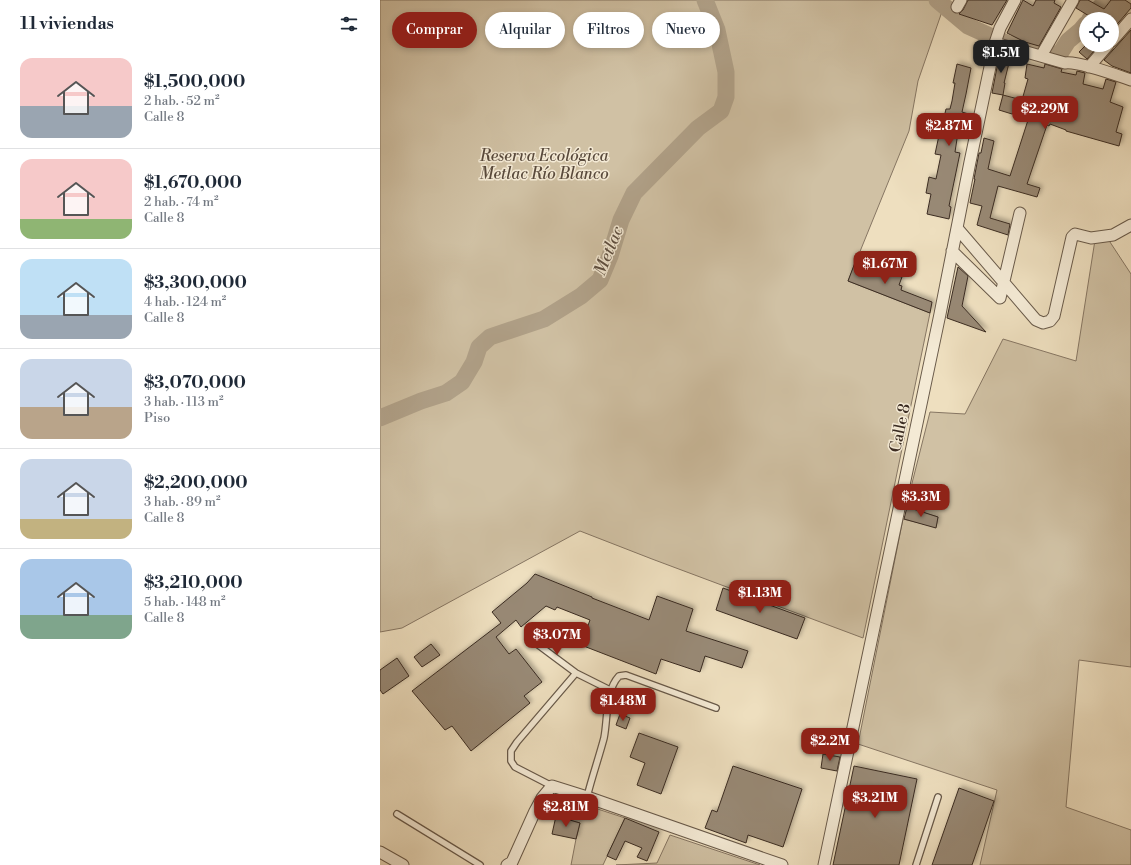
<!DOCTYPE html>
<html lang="es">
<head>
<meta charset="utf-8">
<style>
	body { margin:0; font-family:"Libre Bodoni",serif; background:#f6f6f7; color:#1f2937; height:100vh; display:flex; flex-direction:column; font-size:15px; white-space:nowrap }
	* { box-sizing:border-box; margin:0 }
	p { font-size:13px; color:#747a83 }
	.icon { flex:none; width:22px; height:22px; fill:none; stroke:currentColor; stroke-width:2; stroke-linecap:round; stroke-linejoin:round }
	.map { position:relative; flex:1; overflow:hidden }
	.sheet { display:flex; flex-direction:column; background:#fff; width:380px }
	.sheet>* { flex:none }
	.top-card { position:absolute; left:12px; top:12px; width:380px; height:36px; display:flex; gap:8px }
	.buttons { position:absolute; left:699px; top:12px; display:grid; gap:8px }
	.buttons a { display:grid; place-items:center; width:40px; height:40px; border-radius:50%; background:#fff; box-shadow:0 2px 6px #0003; font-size:20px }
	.price { position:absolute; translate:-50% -34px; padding:0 9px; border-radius:8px; background:#8f2418; color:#fff; font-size:13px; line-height:26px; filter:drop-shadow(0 1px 2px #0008) }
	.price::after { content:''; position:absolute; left:50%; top:24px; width:12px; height:9px; margin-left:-6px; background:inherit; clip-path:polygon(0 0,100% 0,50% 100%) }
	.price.selected { background:#222; color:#fff }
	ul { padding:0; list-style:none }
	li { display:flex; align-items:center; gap:12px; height:100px; padding:0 20px }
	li+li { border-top:1px solid #e0e1e3 }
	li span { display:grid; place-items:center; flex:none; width:112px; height:80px; border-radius:12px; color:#555 }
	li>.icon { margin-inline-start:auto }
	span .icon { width:48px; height:48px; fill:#fffc; stroke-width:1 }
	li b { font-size:17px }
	h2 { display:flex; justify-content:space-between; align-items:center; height:48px; padding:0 20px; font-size:17px }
	.chip { padding:0 14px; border-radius:18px; background:#fff; box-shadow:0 2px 6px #0003; font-size:14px; line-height:36px }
	.chip.selected { background:#8f2418; color:#fff }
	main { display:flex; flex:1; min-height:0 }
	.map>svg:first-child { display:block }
</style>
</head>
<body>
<main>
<section class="sheet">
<h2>11 viviendas<svg class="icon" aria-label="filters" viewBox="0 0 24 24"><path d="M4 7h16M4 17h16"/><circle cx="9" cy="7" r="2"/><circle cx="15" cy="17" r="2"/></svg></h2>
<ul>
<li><span style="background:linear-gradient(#f6c9c9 60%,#9aa5b1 0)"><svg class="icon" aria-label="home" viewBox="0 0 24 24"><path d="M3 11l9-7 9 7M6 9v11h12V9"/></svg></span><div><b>$1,500,000</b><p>2 hab. · 52 m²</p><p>Calle 8</p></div></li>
<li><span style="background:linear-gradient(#f6c9c9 75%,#8fb573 0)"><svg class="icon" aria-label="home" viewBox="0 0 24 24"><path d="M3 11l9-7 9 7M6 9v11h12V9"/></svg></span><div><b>$1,670,000</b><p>2 hab. · 74 m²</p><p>Calle 8</p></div></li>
<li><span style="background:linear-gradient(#bfe0f5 70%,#9aa5b1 0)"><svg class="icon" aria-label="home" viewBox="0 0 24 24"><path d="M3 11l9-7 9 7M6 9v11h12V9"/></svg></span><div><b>$3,300,000</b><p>4 hab. · 124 m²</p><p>Calle 8</p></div></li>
<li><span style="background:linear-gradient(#c9d6e8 60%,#b9a48a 0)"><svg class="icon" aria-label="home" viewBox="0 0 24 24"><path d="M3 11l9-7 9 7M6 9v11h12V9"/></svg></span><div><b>$3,070,000</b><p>3 hab. · 113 m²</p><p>Piso</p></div></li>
<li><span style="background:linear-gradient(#c9d6e8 75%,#c2b280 0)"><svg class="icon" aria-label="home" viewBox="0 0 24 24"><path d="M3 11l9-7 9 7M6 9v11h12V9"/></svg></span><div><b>$2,200,000</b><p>3 hab. · 89 m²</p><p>Calle 8</p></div></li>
<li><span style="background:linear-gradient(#a9c7e8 70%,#7fa58c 0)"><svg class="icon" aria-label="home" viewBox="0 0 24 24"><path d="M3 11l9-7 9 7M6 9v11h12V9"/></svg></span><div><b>$3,210,000</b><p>5 hab. · 148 m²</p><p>Calle 8</p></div></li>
</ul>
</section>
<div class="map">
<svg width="751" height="865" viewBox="0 0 751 865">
	<defs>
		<filter id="shadow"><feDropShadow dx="2.5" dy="-2.5" stdDeviation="2" flood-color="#0004"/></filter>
	</defs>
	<rect width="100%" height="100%" fill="#eedfbf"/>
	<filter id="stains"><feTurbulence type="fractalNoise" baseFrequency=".005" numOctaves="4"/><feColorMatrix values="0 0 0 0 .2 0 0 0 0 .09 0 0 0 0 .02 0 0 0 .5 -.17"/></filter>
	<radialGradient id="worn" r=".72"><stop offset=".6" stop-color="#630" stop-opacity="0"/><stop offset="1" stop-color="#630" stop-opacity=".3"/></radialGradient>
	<path fill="#d0c1a4" stroke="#867663" d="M0 0H566L538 81 529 131 468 281 550 313 483 638 272 559 200 531 22 628 0 632Z
		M728 239 751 274V667L699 660 686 807 751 830V865H600L617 790 478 744 523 519 556 527 558 517 526 507 550 412 585 414 623 339 696 361 715 240Z
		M175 795 245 818 223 865H191L196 839 200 823 159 812Z
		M290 835 380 865H236L277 863Z"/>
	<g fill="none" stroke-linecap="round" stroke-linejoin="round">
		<path stroke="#b1a28a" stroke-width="17" d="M557 0 588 26 610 36 629 44 679 55 688 41 701 30 706 24
			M710 19 726 0
			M0 418 41 401 66 393 82 382 94 362 99 347 110 337 164 319 201 296 220 280 230 256 241 220 254 193 318 128 341 111 346 97V72L337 30 325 0"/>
	</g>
	<path fill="#988974" stroke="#3b2c22" filter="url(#shadow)" d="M588 0H627L612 25 579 14 583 10Z
		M643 0 653 6 656 0H675L674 3 681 7 659 46 645 42 627 33Z
		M700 0H708L724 9 731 0H745L751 4V8L733 29 732 27V19H714L696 8Z
		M751 30V73L732 66 724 60Z
		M706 45 714 51 707 59 699 52Z
		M620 52 631 55 624 83H625L623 95 612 93Z
		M577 64 591 68 586 94 582 112 592 115 588 132 580 130 577 139 575 152 580 153 569 206 571 207 569 219 547 214 551 194 546 193 549 177 556 179 561 155 555 154 561 126H562L566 109H570L572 101 575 83H573Z
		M647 64 664 68 665 64 682 69 681 72 696 75 697 71 705 73 703 84 723 89 726 79 736 82 730 102 743 107 736 132 742 134 739 146 686 131V130L670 124 669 126 667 125 647 184 660 188 657 197 618 186 610 218 630 224 628 235 597 225 602 206 590 203 595 179H594L599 153H601L604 138 614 141 608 169 630 176 649 117 633 113 632 114 619 110 623 95 642 100 648 79 645 78Z
		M476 260 496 267 503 265 506 266 509 268 511 274 522 277 519 285 522 286 521 290 552 302 550 313 468 281Z
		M578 267 588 276 582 306 606 332 567 318Z
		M527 507 558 517 556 528 524 519Z
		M155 574 212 597V598L269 620 277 596 313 609 306 631 368 651 362 668 325 656 320 672 281 659 276 674 201 645 210 620 177 607 175 610 166 606 141 627 136 620 116 637 129 654 136 649 162 682 144 696 150 703 91 751 72 726 65 730 32 691 121 623 112 612 147 583Z
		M343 588 425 618 417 639 336 610Z
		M51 644 60 655 42 667 34 657Z
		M17 658 29 676 3 694 0 690V670Z
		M240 714 250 718 246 729 236 725Z
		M259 733 298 747 281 794 257 785 265 763 250 757Z
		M443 754 460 757 457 771 441 768Z
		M353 766 422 789 403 847 368 835 366 843 325 828 332 810 337 812Z
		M474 766 537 779 519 865H453Z
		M579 788 614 801 592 865H552Z
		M176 816 200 823 196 839 172 834Z
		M245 818 279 832 267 861 257 857 262 848 245 841 236 860 227 856Z"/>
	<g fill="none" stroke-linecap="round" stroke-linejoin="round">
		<defs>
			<path id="lane" d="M153 641 196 673 230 690
				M172 786 135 767 131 761V751L137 742 196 673
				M207 797C212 777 219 757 224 738 228 718 225 691 239 676L246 675 336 708
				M17 814 100 865
				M536 865 558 797"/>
			<path id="street" d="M577 7 581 0
				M732 41 751 19
				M615 43 685 63C698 61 736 75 751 80
				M661 56 693 0
				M709 67 728 45
				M577 228 656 320 663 323 670 321 674 316 692 237 695 234 711 238 733 235 751 225
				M572 251 620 298 640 213
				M0 852 23 865
				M127 865 132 862 155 811 162 798 172 786 207 797 402 865
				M444 865 560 314 590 162 615 43 620 28 635 0"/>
		</defs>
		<use href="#lane" stroke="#685949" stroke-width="8"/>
		<use href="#street" stroke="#685949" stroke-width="13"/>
		<use href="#lane" stroke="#f4ead5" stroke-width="5.5"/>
		<use href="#street" stroke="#f4ead5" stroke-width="11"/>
	</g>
	<g text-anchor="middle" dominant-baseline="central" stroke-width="3" stroke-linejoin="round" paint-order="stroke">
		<g font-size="16" font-style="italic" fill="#594a3c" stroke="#f4ead5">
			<text x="164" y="156">Reserva Ecológica<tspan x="164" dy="18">Metlac Río Blanco</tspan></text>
		</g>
		<g font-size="16" fill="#3b2c22" stroke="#f4ead5">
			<text transform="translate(520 428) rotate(-78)">Calle 8</text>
		</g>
		<g font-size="17" font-style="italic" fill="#5e4f41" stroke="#f4ead5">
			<text transform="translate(229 251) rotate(-68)">Metlac</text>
		</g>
	</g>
	<rect width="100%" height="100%" filter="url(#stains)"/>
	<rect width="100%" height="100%" fill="url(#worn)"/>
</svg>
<div class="buttons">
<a><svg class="icon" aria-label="locate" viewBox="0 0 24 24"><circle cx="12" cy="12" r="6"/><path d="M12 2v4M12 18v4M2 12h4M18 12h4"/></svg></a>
</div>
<b class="price selected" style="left:621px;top:74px">$1.5M</b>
<b class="price" style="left:665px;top:130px">$2.29M</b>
<b class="price" style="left:569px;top:147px">$2.87M</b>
<b class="price" style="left:505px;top:285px">$1.67M</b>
<b class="price" style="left:541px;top:518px">$3.3M</b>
<b class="price" style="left:380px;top:614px">$1.13M</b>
<b class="price" style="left:177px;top:656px">$3.07M</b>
<b class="price" style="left:243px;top:722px">$1.48M</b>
<b class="price" style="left:450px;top:762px">$2.2M</b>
<b class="price" style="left:495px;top:819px">$3.21M</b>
<b class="price" style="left:186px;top:828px">$2.81M</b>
<div class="top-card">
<a class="chip selected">Comprar</a>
<a class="chip">Alquilar</a>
<a class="chip">Filtros</a>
<a class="chip">Nuevo</a>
</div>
</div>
</main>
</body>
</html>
